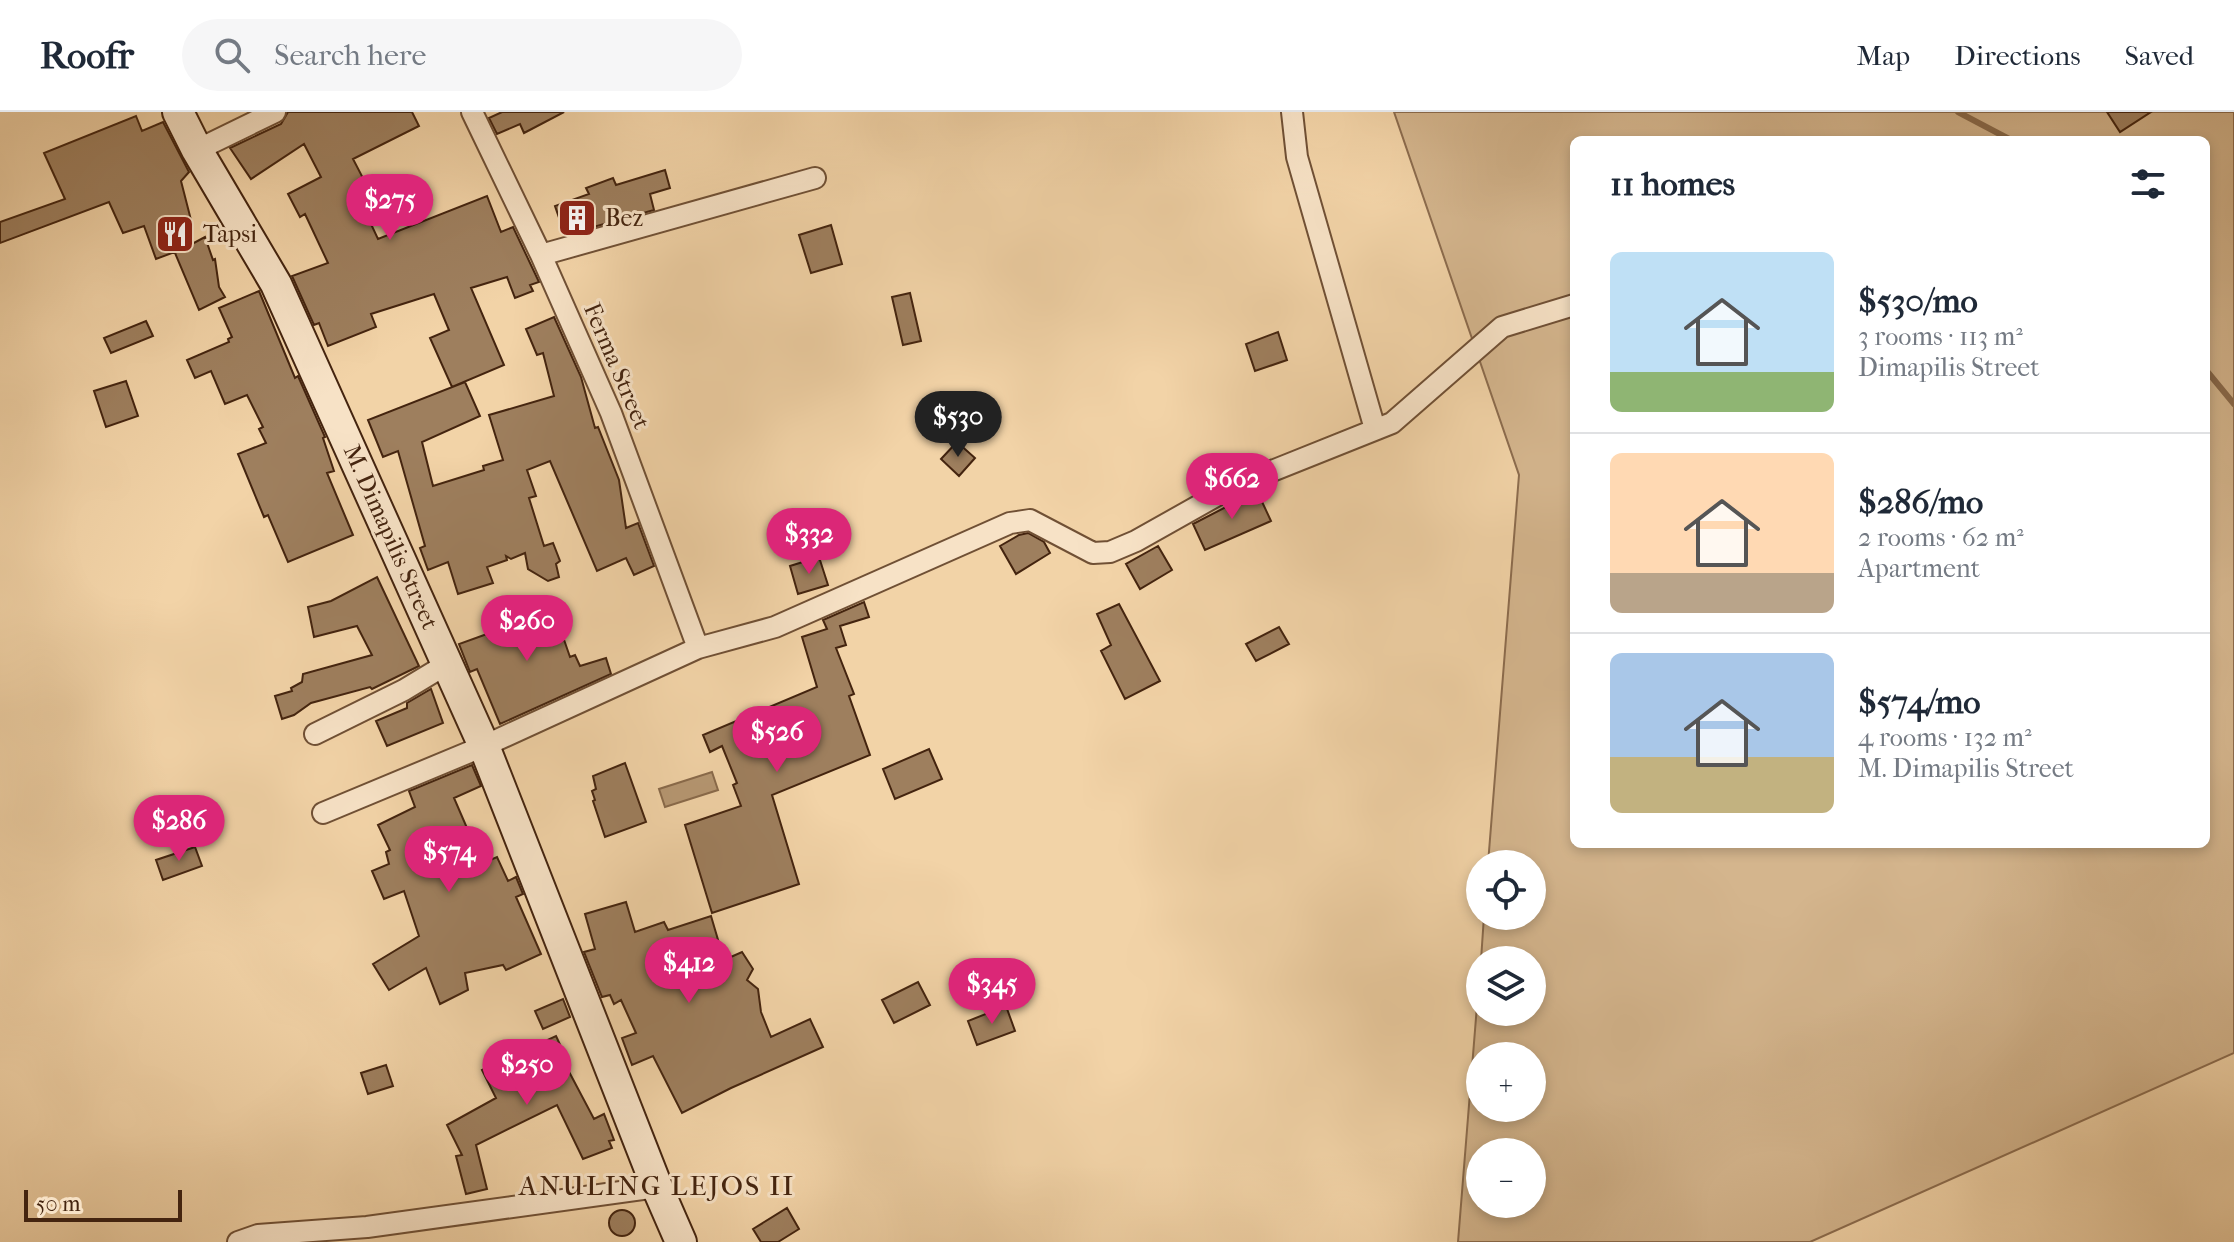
<!DOCTYPE html>
<html lang="en">
<head>
<meta charset="utf-8">
<style>
	body { margin:0; font-family:"IM FELL French Canon",serif; background:#f6f6f7; color:#1f2937; height:100vh; display:flex; flex-direction:column; font-size:30px; white-space:nowrap }
	* { box-sizing:border-box; margin:0 }
	p { font-size:26px; color:#747a83 }
	.icon { flex:none; width:44px; height:44px; fill:none; stroke:currentColor; stroke-width:2; stroke-linecap:round; stroke-linejoin:round }
	.map { position:relative; flex:1; overflow:hidden }
	.details { position:absolute; left:1570px; top:24px; width:640px; height:712px; display:flex; flex-direction:column; background:#fff; border-radius:12px; box-shadow:0 4px 12px #0003 }
	.details>* { flex:none }
	.fabs { position:absolute; left:1466px; top:738px; display:grid; gap:16px }
	.fabs a { display:grid; place-items:center; width:80px; height:80px; border-radius:50%; background:#fff; box-shadow:0 4px 12px #0003; font-size:40px }
	.scale { position:absolute; left:24px; bottom:20px; width:158px; box-sizing:border-box; padding-left:8px; border:4px solid #44240f; border-top:0; font-size:22px; line-height:28px; white-space:nowrap; color:#44240f; -webkit-text-stroke:6px #f7e2c6; paint-order:stroke }
	.price { position:absolute; translate:-50% -68px; padding:0 18px; border-radius:28px; background:#db2777; color:#fff; font-size:26px; line-height:52px; filter:drop-shadow(0 2px 4px #0008) }
	.price::after { content:''; position:absolute; left:50%; top:48px; width:24px; height:18px; margin-left:-12px; background:inherit; clip-path:polygon(0 0,100% 0,50% 100%) }
	.price.current { background:#222; color:#fff }
	ul { padding:0; list-style:none }
	li { display:flex; align-items:center; gap:24px; height:200px; padding:0 40px }
	li+li { border-top:2px solid #e0e1e3 }
	li span { display:grid; place-items:center; flex:none; width:224px; height:160px; border-radius:12px; color:#555 }
	li>.icon { margin-inline-start:auto }
	span .icon { width:96px; height:96px; fill:#fffc; stroke-width:1 }
	li b { font-size:34px }
	h2 { display:flex; justify-content:space-between; align-items:center; height:96px; padding:0 40px; font-size:34px }
	header { display:flex; align-items:center; gap:48px; box-sizing:border-box; height:112px; padding:0 40px; background:#fff; border-bottom:2px solid #e0e1e3 }
	header strong { font-size:38px }
	nav { display:flex; gap:44px; margin-inline-start:auto; font-size:28px }
	.search { width:560px; height:72px; background:#f6f6f7; display:flex; align-items:center; gap:20px; box-sizing:border-box; padding:0 28px; border-radius:44px; color:#747a83; font-size:30px }
	.map>svg:first-child { display:block }
</style>
</head>
<body>
<header>
<strong>Roofr</strong>
<div class="search"><svg class="icon" aria-label="search" viewBox="0 0 24 24"><circle cx="10" cy="10" r="6"/><path d="M15 15l6 6"/></svg>Search here</div>
<nav><a>Map</a><a>Directions</a><a>Saved</a></nav>
</header>
<div class="map">
<svg width="2234" height="1130" viewBox="0 0 2234 1130">
	<rect width="100%" height="100%" fill="#f2d3a7"/>
	<filter id="stains"><feTurbulence type="fractalNoise" baseFrequency=".0025" numOctaves="4"/><feColorMatrix values="0 0 0 0 .2 0 0 0 0 .09 0 0 0 0 .02 0 0 0 .5 -.17"/></filter>
	<radialGradient id="worn" r=".72"><stop offset=".6" stop-color="#630" stop-opacity="0"/><stop offset="1" stop-color="#630" stop-opacity=".3"/></radialGradient>
	<path fill="#d4b58d" stroke="#8c6c4e" stroke-width="2" fill-rule="evenodd" d="M1394 0H2234V941L1810 1130H1458L1480 856V900H1532V848H1481L1484 804H1532V752H1488L1519 363ZM1574 28H2206V732H1574ZM1480 944H1532V996H1480ZM1480 1040H1532V1092H1480Z"/>
	<path fill="#b79873" stroke="#896a4b" stroke-width="2" d="M712 660 718 678 665 695 659 677Z"/>
	<g fill="none" stroke-linecap="round" stroke-linejoin="round">
		<path stroke="#896a4b" stroke-width="6" d="M1958 0 2011 28
			M2206 258 2234 292"/>
	</g>
	<path fill="#9e7f5e" stroke="#44240f" stroke-width="2" d="M288 0H412L419 14 353 47 365 70 354 76 378 127 487 84 501 120 513 115 539 170 530 173 533 179 515 186 507 165 471 176 504 253 452 275 430 226 449 218 434 182 371 202 376 215 328 234 319 211 314 213 292 164 328 151 305 102 300 105 288 82 321 65 304 32 251 67 230 36 281 12Z
		M502 0H564L524 21 520 12 497 22 489 6Z
		M2107 0H2151L2120 20Z
		M136 4 142 19 163 10 189 60 181 69 191 108 171 122 180 138 156 147 144 114 123 121 109 90 0 131V110L65 87 44 41Z
		M665 58 670 76 650 82 654 98 565 123 555 94 589 82 586 76 613 66 616 73Z
		M831 113 842 152 811 161 799 123Z
		M205 125 213 148 215 147 219 175 225 185 199 198 175 141Z
		M259 179 295 266 298 264 325 325 323 326 334 359 327 361 353 423 288 450 268 403 264 405 238 342 266 331 259 317 263 315 247 283 225 292 211 259 195 266 187 248 229 230 228 227 232 225 219 196Z
		M910 181 921 229 903 233 892 185Z
		M554 205 581 265 595 316 598 315 619 368 626 416 638 411 654 454 634 463 626 446 597 459 550 349 527 358 536 384 529 386 544 434 553 431 560 449 556 452 559 465 548 469 528 457 525 441 511 447 506 444 507 448 487 455 493 471 458 482 448 450 428 458 420 436 425 434 398 339 383 345 368 308 465 270 480 304 422 330 433 374 484 358 483 354 503 348 489 303 554 284 543 241 537 243 526 217Z
		M146 209 153 224 111 241 104 226Z
		M1278 220 1287 248 1255 259 1246 232Z
		M126 269 138 304 106 315 94 279Z
		M957 330 975 346 959 364 941 347Z
		M1257 379 1271 409 1205 438 1193 412Z
		M1028 421 1044 430 1050 441 1016 462 1000 434 1019 423Z
		M1158 434 1172 458 1140 477 1126 452Z
		M819 445 828 473 798 482 790 454Z
		M377 465 419 554 372 577 370 575 311 591 294 603 282 607 275 584 292 579 291 576 302 570 303 562 372 543 357 514 314 525 308 495 331 489Z
		M864 490 869 505 840 514 846 533 836 536 854 582 849 584 870 643 772 683 799 772 712 801 685 713 741 694 733 673 737 671 722 634 710 640 703 623 817 575 802 525 827 517 823 508Z
		M520 492 525 509 554 499 570 545 575 543 580 554 606 546 611 562 500 612 477 557 470 560 459 532 498 518 493 500Z
		M1119 492 1160 569 1125 587 1101 539 1111 533 1097 502Z
		M1279 515 1289 532 1256 549 1246 532Z
		M431 577 443 611 387 634 376 609 407 596V591Z
		M929 637 942 667 895 687 883 657Z
		M625 651 646 710 605 725 593 689 595 688 592 679 596 677 593 664Z
		M472 653 481 674 454 686 467 716 462 718 479 753 497 745 508 769 516 765 523 782 516 785 541 842 506 858 503 853 465 861 468 878 440 892 426 856 389 878 373 852 419 824 404 779 384 787 372 759 389 752 386 740 390 738 378 713 415 695 409 679Z
		M195 735 202 754 163 768 156 748Z
		M626 790 635 820 664 810 668 818 711 804 724 848 742 840 753 857 747 868 758 877 761 900 771 925 810 907 823 935 731 976 682 1001 653 944 632 953 622 926 636 921 621 888 614 892 610 883 602 885 584 840 595 837 585 802Z
		M918 870 930 893 894 911 882 888Z
		M563 887 570 905 543 917 535 899Z
		M1006 894 1015 919 977 933 968 909Z
		M556 924 569 952 566 954 594 1007 604 1002 614 1028 609 1029 612 1036 583 1047 557 993 476 1033 487 1077 466 1082 456 1044 462 1043 447 1013 496 986 482 958Z
		M386 953 393 974 368 982 361 961Z
		M787 1096 799 1117 778 1130H761L753 1117Z
		M609 1111a13 13 0 1 1 26 0a13 13 0 1 1-26 0Z"/>
	<g fill="none" stroke-linecap="round" stroke-linejoin="round">
		<defs>
			<path id="minor" d="M472 0 541 143 611 301 698 536
				M1292 0 1297 45 1375 317
				M197 38 275 0
				M541 143 815 66
				M315 622 404 578 447 552
				M323 701 484 634 698 536 775 515 1010 411 1030 408 1093 441 1110 440 1136 429 1232 375 1392 311 1502 215 1574 193
				M238 1130 258 1123 367 1115 657 1075"/>
			<path id="secondary" d="M178 0 197 38 276 172 484 634 657 1075 681 1130"/>
		</defs>
		<use href="#minor" stroke="#705035" stroke-width="24"/>
		<use href="#secondary" stroke="#44240f" stroke-width="34"/>
		<use href="#minor" stroke="#f7e2c6" stroke-width="20"/>
		<use href="#secondary" stroke="#f7e2c6" stroke-width="30"/>
	</g>
	<defs>
		<symbol id="building-square" viewBox="-11 -11 22 22"><rect x="-9" y="-9" width="18" height="18" rx="4" fill="#8f2418" stroke="#f7e2c6"/><path d="M-4-6H4V6H1V3H-1V6H-4ZM-2.5-4.3h1.7v1.8h-1.7ZM.8-4.3h1.7v1.8H.8ZM-2.5-1h1.7V.8h-1.7ZM.8-1h1.7V.8H.8Z" fill="#fff"/></symbol>
		<symbol id="restaurant-square" viewBox="-11 -11 22 22"><rect x="-9" y="-9" width="18" height="18" rx="4" fill="#8f2418" stroke="#f7e2c6"/><path d="M-5-6h1v4h1v-4h1v4h1v-4h1v5L-1.5 .5V6h-2V.5L-5-1ZM5-6V6H3V1.5H1.5Q1.5-4 5-6Z" fill="#fff"/></symbol>
	</defs>
	<g fill-rule="evenodd">
		<use href="#building-square" x="555" y="84" width="44" height="44"/>
		<use href="#restaurant-square" x="153" y="100" width="44" height="44"/>
	</g>
	<g text-anchor="middle" dominant-baseline="central" stroke-width="6" stroke-linejoin="round" paint-order="stroke">
		<g font-size="24" fill="#44240f" stroke="#f7e2c6" text-anchor="start">
			<text x="605" y="106">Bez</text>
			<text x="203" y="122">Tapsi</text>
		</g>
		<g font-size="24" fill="#44240f" stroke="#f7e2c6">
			<text transform="translate(617 254) rotate(67)">Ferma Street</text>
			<text transform="translate(391 425) rotate(66)">M. Dimapilis Street</text>
		</g>
		<g font-size="28" letter-spacing="2" fill="#44240f" stroke="#f7e2c6">
			<text x="657" y="1073">ANULING LEJOS II</text>
		</g>
	</g>
	<rect width="100%" height="100%" filter="url(#stains)"/>
	<rect width="100%" height="100%" fill="url(#worn)"/>
</svg>
<div class="fabs">
<a><svg class="icon" aria-label="locate" viewBox="0 0 24 24"><circle cx="12" cy="12" r="6"/><path d="M12 2v4M12 18v4M2 12h4M18 12h4"/></svg></a>
<a><svg class="icon" aria-label="layers" viewBox="0 0 24 24"><path d="M12 4l9 5-9 5-9-5zM3 14l9 5 9-5"/></svg></a>
<a>+</a>
<a>−</a>
</div>
<div class="scale">50 m</div>
<b class="price" style="left:390px;top:130px">$275</b>
<b class="price current" style="left:958px;top:347px">$530</b>
<b class="price" style="left:1232px;top:409px">$662</b>
<b class="price" style="left:809px;top:464px">$332</b>
<b class="price" style="left:527px;top:551px">$260</b>
<b class="price" style="left:777px;top:662px">$526</b>
<b class="price" style="left:179px;top:751px">$286</b>
<b class="price" style="left:449px;top:782px">$574</b>
<b class="price" style="left:689px;top:893px">$412</b>
<b class="price" style="left:992px;top:914px">$345</b>
<b class="price" style="left:527px;top:995px">$250</b>
<section class="details">
<h2>11 homes<svg class="icon" aria-label="filters" viewBox="0 0 24 24"><path d="M4 7h16M4 17h16"/><circle cx="9" cy="7" r="2"/><circle cx="15" cy="17" r="2"/></svg></h2>
<ul>
<li><span style="background:linear-gradient(#bfe0f5 75%,#8fb573 0)"><svg class="icon" aria-label="home" viewBox="0 0 24 24"><path d="M3 11l9-7 9 7M6 9v11h12V9"/></svg></span><div><b>$530/mo</b><p>3 rooms · 113 m²</p><p>Dimapilis Street</p></div></li>
<li><span style="background:linear-gradient(#ffd9b3 75%,#b9a48a 0)"><svg class="icon" aria-label="home" viewBox="0 0 24 24"><path d="M3 11l9-7 9 7M6 9v11h12V9"/></svg></span><div><b>$286/mo</b><p>2 rooms · 62 m²</p><p>Apartment</p></div></li>
<li><span style="background:linear-gradient(#a9c7e8 65%,#c2b280 0)"><svg class="icon" aria-label="home" viewBox="0 0 24 24"><path d="M3 11l9-7 9 7M6 9v11h12V9"/></svg></span><div><b>$574/mo</b><p>4 rooms · 132 m²</p><p>M. Dimapilis Street</p></div></li>
</ul>
</section>
</div>
</body>
</html>
